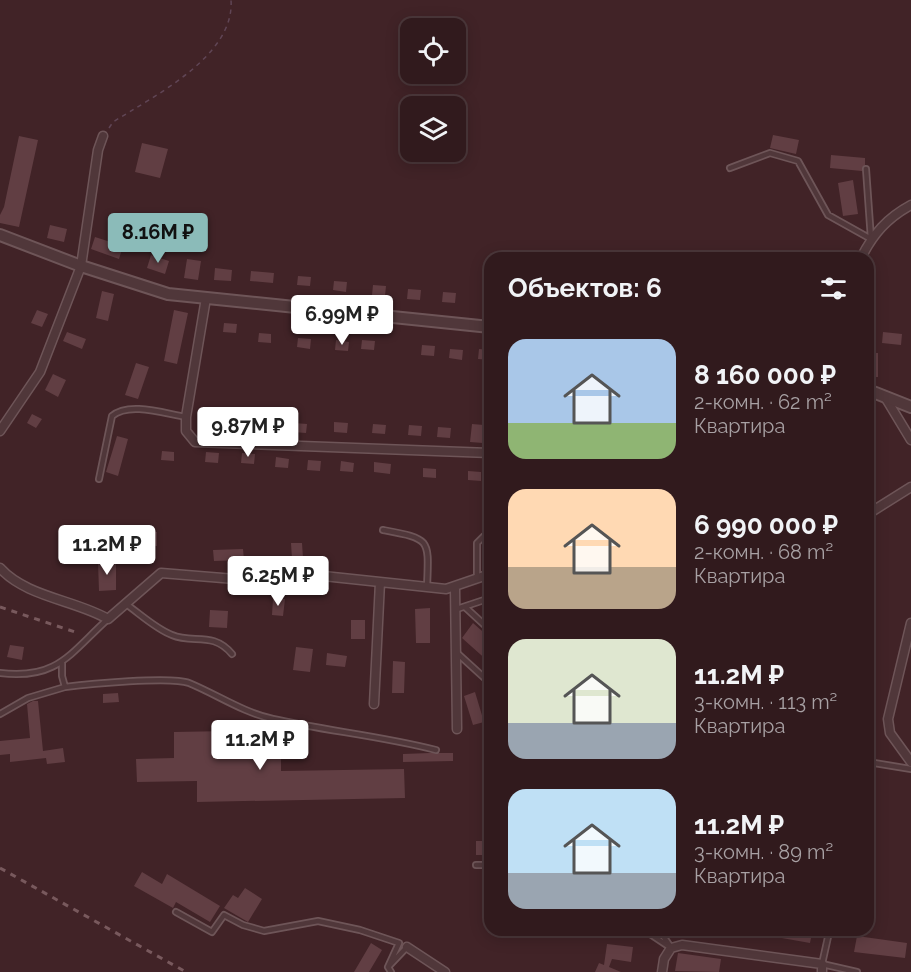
<!DOCTYPE html>
<html lang="ru">
<head>
<meta charset="utf-8">
<style>
	body { margin:0; font-family:Raleway,sans-serif; background:#3d272a; color:#f1f3f6; height:100vh; display:flex; flex-direction:column; font-size:22px; white-space:nowrap }
	* { box-sizing:border-box; margin:0 }
	p { font-size:20px; color:#a8a1a4 }
	.icon { flex:none; width:33px; height:33px; fill:none; stroke:currentColor; stroke-width:2; stroke-linecap:round; stroke-linejoin:round }
	.map { position:relative; flex:1; overflow:hidden }
	.drawer { position:absolute; left:484px; top:252px; width:390px; height:684px; display:flex; flex-direction:column; background:#311a1d; border-radius:18px; box-shadow:0 3px 15px #0003,0 0 0 2px #4c383b }
	.drawer>* { flex:none }
	.buttons { position:absolute; left:400px; top:18px; display:grid; gap:12px }
	.buttons a { display:grid; place-items:center; width:66px; height:66px; border-radius:12px; background:#311a1d; box-shadow:0 3px 15px #0003,0 0 0 2px #4c383b; font-size:30px }
	.price { position:absolute; translate:-50% -51px; padding:0 14px; border-radius:6px; background:#fff; color:#222; font-size:20px; line-height:39px; filter:drop-shadow(0 2px 3px #0008) }
	.price::after { content:''; position:absolute; left:50%; top:36px; width:18px; height:14px; margin-left:-9px; background:inherit; clip-path:polygon(0 0,100% 0,50% 100%) }
	.price.selected { background:#8bbbb9; color:#111 }
	ul { padding:0; list-style:none }
	li { display:flex; align-items:center; gap:18px; height:150px; padding:0 24px }
	li span { display:grid; place-items:center; flex:none; width:168px; height:120px; border-radius:18px; color:#555 }
	li>.icon { margin-inline-start:auto }
	span .icon { width:72px; height:72px; fill:#fffc; stroke-width:1 }
	li b { font-size:26px }
	h2 { display:flex; justify-content:space-between; align-items:center; height:72px; padding:0 24px; font-size:26px }
	.map>svg:first-child { display:block }
</style>
</head>
<body>
<div class="map">
<svg width="911" height="972" viewBox="0 0 911 972">
	<rect width="100%" height="100%" fill="#412327"/>
	<path fill="#613e43" d="M773 135 799 140 796 154 770 148Z
		M19 136 38 140 19 227 0 223V215L4 207Z
		M142 143 168 149 160 178 135 172Z
		M831 155 865 158V165L862 171 830 168Z
		M853 180 858 214 843 216 838 183Z
		M50 225 67 229 64 242 47 238Z
		M95 237 123 246 119 259 91 249Z
		M151 255 169 261 165 274 147 268Z
		M187 259 201 261 198 280 184 278Z
		M215 268 232 270 231 281 214 280Z
		M251 271 274 273 273 283 250 281Z
		M298 276 311 277 310 286 297 285Z
		M334 281 347 282 346 292 333 290Z
		M373 285 386 286 385 296 372 295Z
		M408 289 421 290 420 300 407 299Z
		M102 291 114 294 108 321 96 318Z
		M443 292 456 293 455 303 442 302Z
		M37 310 48 314 42 327 31 323Z
		M174 310 188 313 177 364 164 361Z
		M224 323 237 324 236 333 223 332Z
		M67 332 86 339 82 349 63 341Z
		M883 332 902 334 901 345 882 343Z
		M259 333 271 334V343L258 342Z
		M298 338 311 339 310 349 297 347Z
		M336 340 349 342 348 351 335 350Z
		M362 340 375 341 374 350 361 349Z
		M422 345 435 346 434 356 421 355Z
		M450 349 463 350 462 360 449 358Z
		M479 349 490 350V360L478 359Z
		M868 353H878V377H868Z
		M136 363 149 367 138 399 125 395Z
		M53 374 66 380 58 397 45 390Z
		M32 414 42 419 36 428 27 423Z
		M209 416 222 418 221 427 208 426Z
		M244 418 257 420 256 429 243 428Z
		M334 422 348 423 347 433 334 432Z
		M294 423 307 424 306 433 293 432Z
		M373 424 386 425 385 434 372 433Z
		M472 424 484 425 483 443 470 442Z
		M409 425 422 426 421 436 408 435Z
		M438 427 451 428 450 438 437 437Z
		M117 436 128 439 118 476 106 472Z
		M162 451 174 452V461L161 460Z
		M206 452 219 453 218 463 205 462Z
		M242 453 255 454 254 464 241 463Z
		M276 457 289 459 288 468 275 467Z
		M308 460 321 461 320 471 307 470Z
		M341 461 354 463 353 472 340 471Z
		M374 462 391 464 390 474 374 472Z
		M423 468 436 469V478L423 477Z
		M468 471 481 472V481L468 480Z
		M112 531 157 532V546L111 545Z
		M82 539H93L94 557H82Z
		M291 543H302L303 558 292 559Z
		M243 549 244 560 214 561 213 550Z
		M98 562H116V590L99 591Z
		M273 598 285 599 283 616 272 615Z
		M430 608V643H416L415 609Z
		M210 610 228 611 227 628 209 627Z
		M351 620H365V639H351Z
		M473 623 490 638V663L462 638Z
		M10 645 24 647 22 660 7 657Z
		M296 647 313 649 310 672 293 670Z
		M327 653 347 656 345 667 326 665Z
		M393 661 405 662 404 693H392Z
		M475 692 484 722 473 725 464 696Z
		M118 693 119 702 103 703V694Z
		M33 701H38L43 751 63 748 65 762 47 764 46 758 10 762V754L0 755V741L30 738 27 704Z
		M488 712H490V737L482 735Z
		M290 730 291 750H281V771L404 769 405 798 197 802V781L137 782 136 759 174 758V732Z
		M430 753H453V761L403 762V754Z
		M476 841H490V855H476Z
		M142 872 162 884 167 874 220 906 210 922 176 902 173 908 134 886Z
		M245 888 262 899 248 922 224 908 233 895 238 898Z
		M759 930H797L812 933 810 943 759 934Z
		M857 936 907 943 905 958 854 952Z
		M371 943 382 950 369 972H354Z
		M607 944 633 947 631 962 612 959 609 967 621 972H595L599 963 604 965Z
		M678 953 721 959 719 972 675 971Z"/>
	<g fill="none" stroke-linecap="round" stroke-linejoin="round">
		<defs>
			<path id="service" d="M730 168 770 153 798 161 828 215 871 239
				M866 169 871 239
				M99 479 112 416C129 401 166 414 186 417
				M383 530C431 539 429 538 427 587
				M477 578V543L484 536 490 535
				M126 604C140 614 156 629 172 635 193 644 213 631 232 654
				M465 607 490 630
				M457 609 490 598
				M457 653 490 683
				M0 673C58 680 70 653 108 619
				M65 687C88 684 171 676 189 683 218 695 242 712 273 719 327 731 382 736 436 750
				M0 714 28 698 65 687 62 676V663
				M868 762 911 769
				M476 865H490
				M176 912 212 932 224 915 243 925 264 931 318 921 360 930 399 943 388 967
				M644 930 671 948
				M659 930 670 946
				M828 937 822 964 857 972
				M391 972 388 967 407 947"/>
			<path id="minor" d="M861 258C873 234 887 218 911 205
				M206 298 186 417V431L195 442 490 453
				M885 397 911 440
				M0 431 40 372 81 266 98 150 103 136
				M868 514 911 487
				M0 568C26 597 75 600 108 619L161 573 235 579 314 575 446 589 490 574
				M455 588 457 729
				M911 623 888 719 890 733 911 762
				M374 704 380 582
				M407 947 445 972
				M662 972 664 959 671 948 682 945 822 964V972"/>
			<path id="tertiary" d="M0 235 81 266 168 294 490 327
				M868 390 911 407"/>
		</defs>
		<use href="#service" stroke="#6e5558" stroke-width="8"/>
		<use href="#minor" stroke="#6e5558" stroke-width="11"/>
		<use href="#tertiary" stroke="#6e5558" stroke-width="14"/>
		<path stroke="#604555" stroke-width="1.5" stroke-dasharray="4.5 4.5" stroke-linecap="butt" d="M109 128 113 122C154 96 235 56 231 0"/>
		<use href="#service" stroke="#50373a" stroke-width="4.5"/>
		<use href="#minor" stroke="#50373a" stroke-width="8"/>
		<use href="#tertiary" stroke="#50373a" stroke-width="10"/>
		<path stroke="#78595d" stroke-width="3" stroke-dasharray="6 6" stroke-linecap="butt" d="M0 607 78 633
			M0 868 186 972"/>
	</g>
</svg>
<div class="buttons">
<a><svg class="icon" aria-label="locate" viewBox="0 0 24 24"><circle cx="12" cy="12" r="6"/><path d="M12 2v4M12 18v4M2 12h4M18 12h4"/></svg></a>
<a><svg class="icon" aria-label="layers" viewBox="0 0 24 24"><path d="M12 4l9 5-9 5-9-5zM3 14l9 5 9-5"/></svg></a>
</div>
<b class="price selected" style="left:158px;top:264px">8.16M ₽</b>
<b class="price" style="left:342px;top:346px">6.99M ₽</b>
<b class="price" style="left:248px;top:458px">9.87M ₽</b>
<b class="price" style="left:107px;top:576px">11.2M ₽</b>
<b class="price" style="left:278px;top:607px">6.25M ₽</b>
<b class="price" style="left:260px;top:771px">11.2M ₽</b>
<section class="drawer">
<h2>Объектов: 6<svg class="icon" aria-label="filters" viewBox="0 0 24 24"><path d="M4 7h16M4 17h16"/><circle cx="9" cy="7" r="2"/><circle cx="15" cy="17" r="2"/></svg></h2>
<ul>
<li><span style="background:linear-gradient(#a9c7e8 70%,#8fb573 0)"><svg class="icon" aria-label="home" viewBox="0 0 24 24"><path d="M3 11l9-7 9 7M6 9v11h12V9"/></svg></span><div><b>8 160 000 ₽</b><p>2-комн. · 62 m²</p><p>Квартира</p></div></li>
<li><span style="background:linear-gradient(#ffd9b3 65%,#b9a48a 0)"><svg class="icon" aria-label="home" viewBox="0 0 24 24"><path d="M3 11l9-7 9 7M6 9v11h12V9"/></svg></span><div><b>6 990 000 ₽</b><p>2-комн. · 68 m²</p><p>Квартира</p></div></li>
<li><span style="background:linear-gradient(#dfe7d0 70%,#9aa5b1 0)"><svg class="icon" aria-label="home" viewBox="0 0 24 24"><path d="M3 11l9-7 9 7M6 9v11h12V9"/></svg></span><div><b>11.2M ₽</b><p>3-комн. · 113 m²</p><p>Квартира</p></div></li>
<li><span style="background:linear-gradient(#bfe0f5 70%,#9aa5b1 0)"><svg class="icon" aria-label="home" viewBox="0 0 24 24"><path d="M3 11l9-7 9 7M6 9v11h12V9"/></svg></span><div><b>11.2M ₽</b><p>3-комн. · 89 m²</p><p>Квартира</p></div></li>
</ul>
</section>
</div>
</body>
</html>
